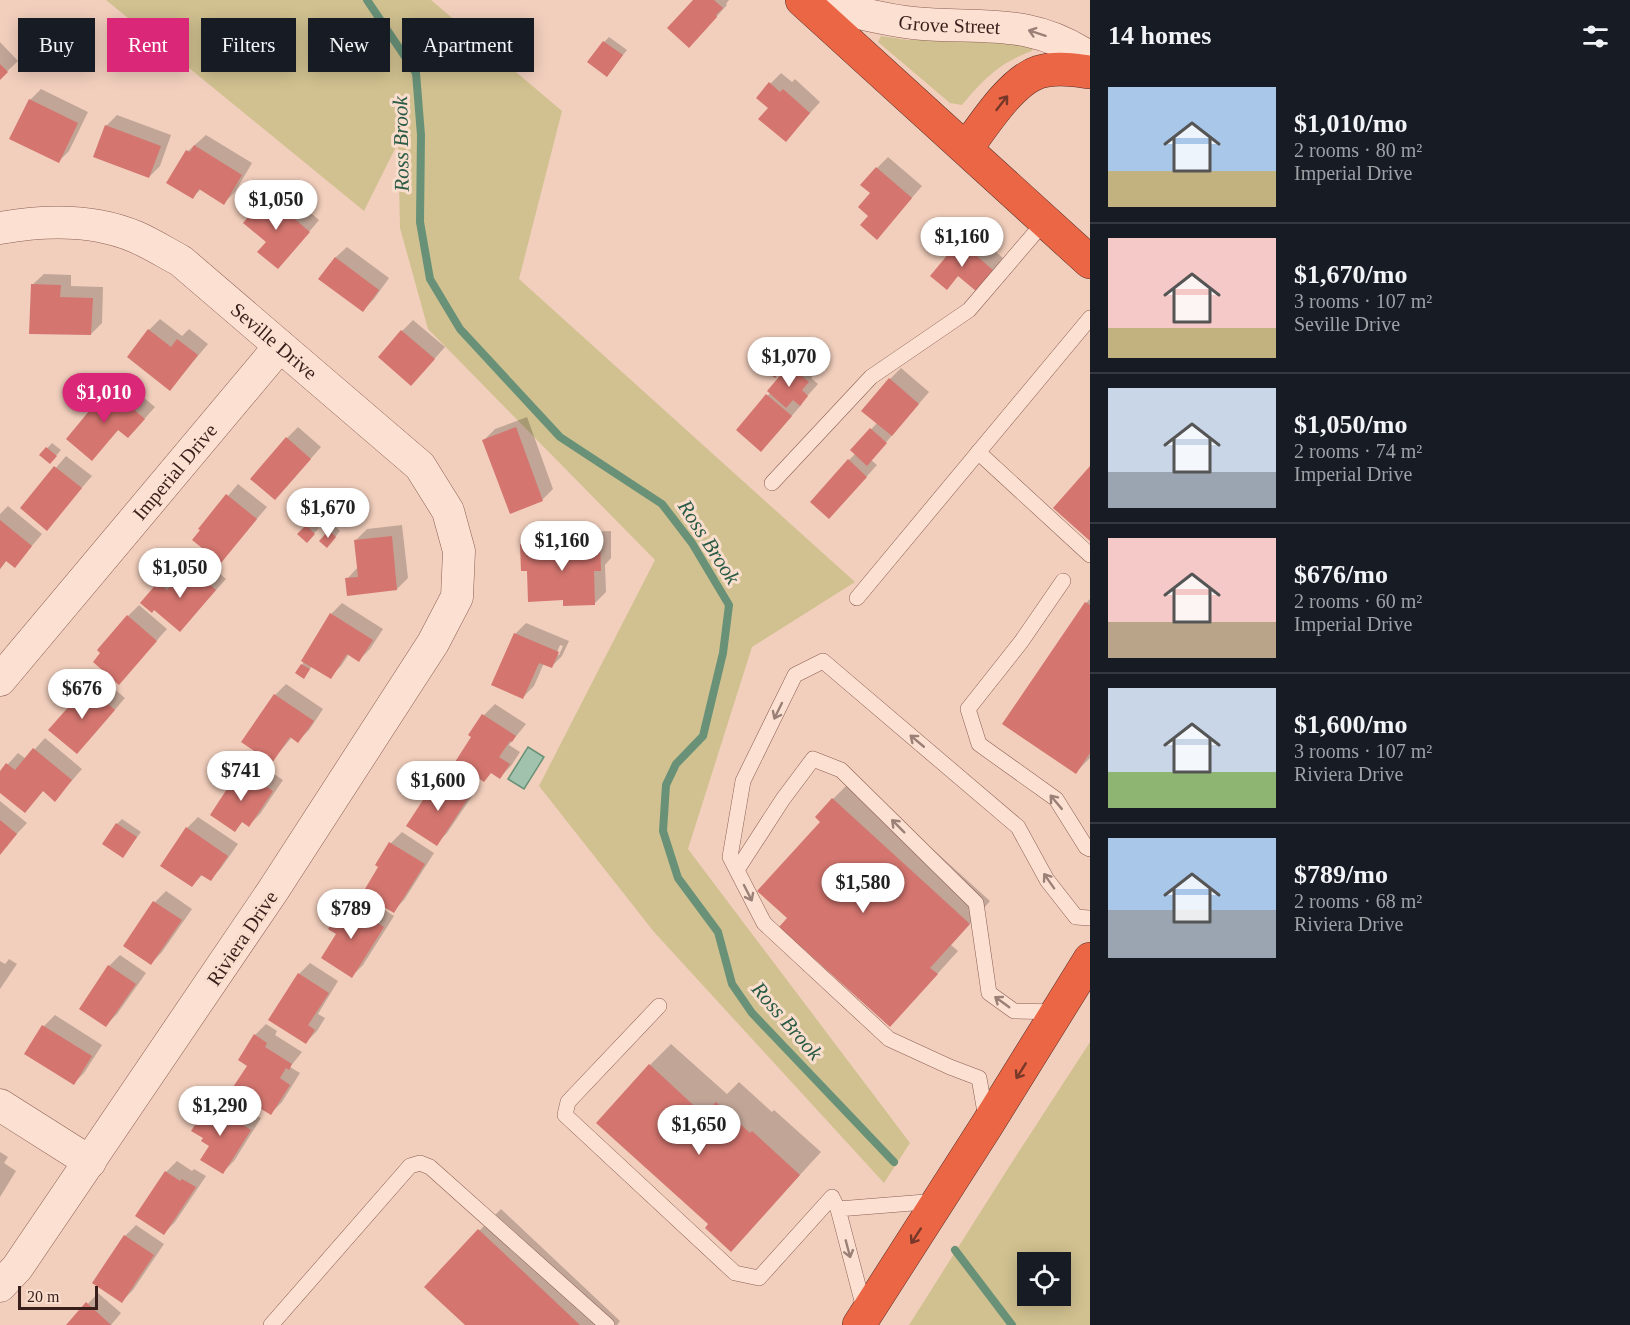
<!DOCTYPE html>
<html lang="en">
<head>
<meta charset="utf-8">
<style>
	body { margin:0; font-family:"Times New Roman",serif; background:#20242c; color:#f1f3f6; height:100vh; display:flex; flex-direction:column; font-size:22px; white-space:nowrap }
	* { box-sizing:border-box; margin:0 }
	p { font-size:20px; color:#9ea1a6 }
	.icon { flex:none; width:33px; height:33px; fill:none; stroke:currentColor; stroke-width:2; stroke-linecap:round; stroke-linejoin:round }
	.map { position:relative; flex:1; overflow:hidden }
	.details { display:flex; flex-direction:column; background:#171b24; width:540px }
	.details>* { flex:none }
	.top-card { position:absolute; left:18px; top:18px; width:570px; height:54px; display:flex; gap:12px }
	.buttons { position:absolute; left:1017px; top:1252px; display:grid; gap:12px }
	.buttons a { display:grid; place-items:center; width:54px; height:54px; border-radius:0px; background:#171b24; box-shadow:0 3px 15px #0003; font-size:30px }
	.scale { position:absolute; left:18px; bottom:15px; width:80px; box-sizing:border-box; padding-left:6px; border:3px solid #391f1b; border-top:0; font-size:16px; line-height:21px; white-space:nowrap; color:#391f1b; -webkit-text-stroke:4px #f9ddcd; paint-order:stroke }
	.price { position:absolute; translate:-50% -51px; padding:0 14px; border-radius:21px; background:#fff; color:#222; font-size:20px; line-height:39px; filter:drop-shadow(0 2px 3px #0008) }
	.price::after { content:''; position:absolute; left:50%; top:36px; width:18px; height:14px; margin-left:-9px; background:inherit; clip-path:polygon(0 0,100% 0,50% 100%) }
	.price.current { background:#db2777; color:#fff }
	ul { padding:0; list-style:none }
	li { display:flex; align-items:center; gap:18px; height:150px; padding:0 18px }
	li+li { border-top:2px solid #363941 }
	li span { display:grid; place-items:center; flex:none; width:168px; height:120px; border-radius:0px; color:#555 }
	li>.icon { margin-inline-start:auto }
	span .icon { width:72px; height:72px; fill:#fffc; stroke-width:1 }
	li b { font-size:26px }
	h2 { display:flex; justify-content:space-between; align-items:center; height:72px; padding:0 18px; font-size:26px }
	.chip { padding:0 21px; border-radius:0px; background:#171b24; box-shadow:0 3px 15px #0003; font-size:21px; line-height:54px }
	.chip.current { background:#db2777; color:#fff }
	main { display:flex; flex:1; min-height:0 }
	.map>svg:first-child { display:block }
</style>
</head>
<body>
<main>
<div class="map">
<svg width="1090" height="1325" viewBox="0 0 1090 1325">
	<rect width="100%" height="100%" fill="#f2cfbd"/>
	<path fill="#d1c190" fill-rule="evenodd" d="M106 0H431L562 111 519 279 855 582 752 647 688 849 910 1143 884 1183 654 932 539 786 655 560 428 329 400 228 398 143 364 211Z
		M881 36 908 40H975L1033 45 1032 51C999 63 984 79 962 105L950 103 878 42Z
		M1090 1042V1325H909L1007 1170ZM1028 1263H1060V1296H1028Z"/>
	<path fill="#a1c3ad" stroke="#689178" stroke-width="1.5" d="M528 747 544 757 524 789 508 779Z"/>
	<path fill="#0003" fill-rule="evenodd" d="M695 0H729L726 4 727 5 700 35Z
		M609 37 627 50 607 75 604 42Z
		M0 42 18 61 0 78Z
		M781 73 792 82 795 79 820 102 786 140 770 108 771 83Z
		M41 89 88 112 69 151 58 162 30 100Z
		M117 115 171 135 160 166 149 177 106 126Z
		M206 135 252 163 235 192 224 203 201 189 193 197 188 151Z
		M888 157 922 186 887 227 870 216 877 168Z
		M279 185 319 220 289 256 268 242V196Z
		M971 231 1003 258 987 278 959 275 947 288 960 242Z
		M347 247 389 278 374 299 363 310 320 279 336 257Z
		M44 274 71 275V286L103 287 102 323 91 334 32 285Z
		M160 319 182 336 189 329 208 344 170 389 149 330Z
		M413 320 445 347 422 373 402 331Z
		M782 347 793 355 780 371 764 368Z
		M801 355 819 370 811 378 818 384 801 403 802 404 772 439 738 430 771 392 769 390Z
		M901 368 929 392 871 460 877 465 840 506 849 460 856 453 852 450 878 422 890 379Z
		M120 378 155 407 139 425 119 429 92 459 109 389Z
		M527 417 553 489 542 500 484 440 495 429Z
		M298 427 321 447 286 487 287 438Z
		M52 443 61 450 55 457 41 455Z
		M66 456 92 476 47 528 22 508Z
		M238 484 267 507 221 561 200 529Z
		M8 506 42 534 15 566 7 560 0 569V514Z
		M312 521 319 528 307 541 299 534Z
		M402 525 408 578 397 589 347 579 358 567 356 540 367 529Z
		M335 526 340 531 332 541 330 531Z
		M611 531V558L605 565 606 592 595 603 565 599 521 545 532 534Z
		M200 556 226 579 180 630 159 583 170 572 178 579Z
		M1090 599V758L1076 772 1086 603Z
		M342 603 383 629 370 649 359 660 349 654 341 666 330 677 312 666 304 677 302 665 331 614Z
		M139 605 167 629 119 683 128 616Z
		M526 623 569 641 562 656 551 667 544 663 534 686 523 697 515 634ZM560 645 563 646 559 655H556Z
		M99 676 125 698 88 741 50 730Z
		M286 684 323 709 309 730 298 741 292 737 272 761 275 695Z
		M495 704 526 724 509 745 520 752 511 766 500 777 470 735 484 715Z
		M45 738 82 769 55 800 44 790 25 811 0 791V773L18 753 26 759Z
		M252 759 283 780 260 814 249 825 243 821 235 830 241 770Z
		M451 767 479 786 447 833 436 844 408 825 440 778Z
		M854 778 990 901 951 945 958 951 911 1003 789 918 822 822 833 799Z
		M0 801 27 823 0 852Z
		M198 817 238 844 221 868 211 879 203 874 192 885 187 828Z
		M122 819 141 832 123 856 117 824Z
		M402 832 434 853 404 900 393 911 380 867 377 865 391 843Z
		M166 891 192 909 162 952 151 963 125 945 155 902Z
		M357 892 394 916 363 965 352 976 338 934 346 903Z
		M120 955 146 973 117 1014 106 1025 109 966Z
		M9 959 17 964 0 989V961L5 964Z
		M310 963 338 981 318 1014 325 1018 317 1031 306 1042 299 974Z
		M55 1015 102 1045 84 1073 73 1084 26 1054 44 1026Z
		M266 1024 277 1031 275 1035 302 1052 290 1067 300 1073 282 1102 271 1113 249 1066 255 1035Z
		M671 1044 727 1094 739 1082 772 1112 774 1110 821 1152 731 1250 710 1224 650 1065Z
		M221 1093 261 1118 234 1161 223 1172 211 1146 210 1104Z
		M0 1152 8 1157 4 1163 16 1171 0 1197Z
		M177 1161 192 1171 194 1169 206 1176 175 1222 164 1233 166 1172Z
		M501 1209 620 1321 617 1325H467L479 1231Z
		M136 1225 164 1244 133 1290 122 1301 125 1236Z
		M98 1293 121 1313 111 1325H68Z"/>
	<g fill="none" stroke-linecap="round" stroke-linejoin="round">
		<path stroke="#689178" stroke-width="8" d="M367 0 416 73 421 135 420 222 430 279 460 329 560 437 662 504 692 543 729 605 723 653 703 736 676 764 666 785 663 831 678 878 718 932 732 984 752 1013 894 1162
			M955 1250 1012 1325"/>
	</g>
	<path fill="#d4756f" d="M693 0H714L723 8 716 15 717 17 689 48 667 28Z
		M603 41 623 55 607 77 587 62Z
		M0 64 8 72 0 80Z
		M769 82 780 92 783 89 810 113 786 142 758 119 768 108 756 98Z
		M29 99 78 123 59 163 9 139Z
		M105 125 161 146 149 178 93 157Z
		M194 145 242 175 224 205 199 189 193 199 166 183 186 150 190 152Z
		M876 167 912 198 877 240 860 225 868 216 858 207 870 193 860 185Z
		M266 195 310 232 278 269 257 252 266 242 243 223Z
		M959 241 993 270 976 291 958 276 947 290 930 276Z
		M335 257 379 290 363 312 318 279Z
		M31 284 61 285 60 297 93 298 91 335 29 334Z
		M148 329 171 347 177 339 198 355 170 391 127 357Z
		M401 330 435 359 411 386 378 357Z
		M776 351 789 361 775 378 762 368Z
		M789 365 809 382 802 390 808 396 800 406 793 400 786 408 767 391Z
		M889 378 919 404 892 436 861 411Z
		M108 388 145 419 128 438 118 430 92 461 66 439Z
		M766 394 792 416 761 452 736 430Z
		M516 427 543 501 510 514 482 440Z
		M870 428 887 443 867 466 850 450Z
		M286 437 311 459 275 500 250 479Z
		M46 447 57 456 50 464 39 455Z
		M848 459 867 477 829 519 810 502Z
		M54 466 82 488 47 531 20 508Z
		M1090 466V541L1053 508Z
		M226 494 257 519 221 563 192 540 200 530 198 529Z
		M0 520 32 546 15 568 6 561 0 569Z
		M306 525 315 534 307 543 297 534Z
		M329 530 336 537 327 548 319 541Z
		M392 536 397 590 347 596 345 578 358 577 354 540Z
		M600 541 601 571H594L595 605 563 606V600L528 602 527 571H521L520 544Z
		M188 566 216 590 180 632 154 610 152 613 140 603 158 582 167 590Z
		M1085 602 1090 605V753L1076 774 1002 724Z
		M330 613 373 640 359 662 347 654 331 679 301 661Z
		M127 615 157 641 119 685 93 662 100 653 97 650Z
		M514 633 559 652 552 668 539 663 523 699 491 685Z
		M301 664 310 669 304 679 295 673Z
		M87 686 115 710 77 754 48 730Z
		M274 694 314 721 298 743 290 737 272 763 241 742Z
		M482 714 516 736 512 742 510 741 499 757 510 764 500 779 491 773 484 782 455 762 471 737 468 735Z
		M33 748 72 780 55 802 43 791 25 813 0 793V771L6 763 15 770Z
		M240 769 273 791 249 827 242 822 235 832 210 815Z
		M438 777 469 797 437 846 406 826Z
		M832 798 970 924 930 968 938 974 890 1027 779 927 787 918 757 891 820 822 815 817Z
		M0 820 17 834 0 855Z
		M116 823 137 837 123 858 102 844Z
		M186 827 228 856 211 881 201 875 192 887 160 866Z
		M389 842 425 864 394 913 362 894 378 867 375 865Z
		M153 901 182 920 151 965 123 946Z
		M345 902 384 927 352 978 321 958 336 934 328 929Z
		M108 965 136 984 106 1027 79 1009Z
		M298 973 329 993 308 1025 315 1030 306 1044 268 1020Z
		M42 1025 92 1056 74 1085 24 1054Z
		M254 1034 267 1043 265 1047 292 1064 289 1070 286 1068 280 1078 290 1085 271 1115 231 1090 247 1066 238 1060Z
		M649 1064 704 1115 716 1102 750 1133 752 1131 800 1175 731 1252 705 1228 708 1224 596 1123Z
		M209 1103 251 1130 223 1174 200 1160 209 1146 201 1141 203 1138 191 1131Z
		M165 1171 180 1181 182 1179 196 1187 164 1235 135 1216Z
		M478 1229 580 1325H465L424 1287Z
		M124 1235 154 1255 122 1303 92 1283Z
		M86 1302 111 1325H66Z"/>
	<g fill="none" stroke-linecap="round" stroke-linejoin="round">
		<defs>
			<path id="lane" d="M978 452 1090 555
				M772 483 871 377 969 310 1045 221
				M1063 581 1021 642 968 709 979 744 1056 799 1086 847 1090 849
				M857 598 1090 318
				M737 870 783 799 813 759 841 770 976 903 989 993 1014 1011 1057 1012
				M659 1006 568 1102 565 1115 735 1273 759 1278 832 1197 838 1209
				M986 1118 979 1078 950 1067 889 1039 764 923 730 857 743 781 795 675 823 661 1018 827 1047 880 1076 917 1090 918
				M865 1312 838 1209 938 1201
				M271 1325 410 1166 420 1163 430 1167 607 1325"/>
			<g id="street">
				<path id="s1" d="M804 0C840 8 876 19 913 23 980 30 1029 16 1090 58"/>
				<path id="s2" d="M0 228C45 220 94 219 136 237 152 244 166 253 181 261L420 466 448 511 459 551 457 597 433 643 274 889 17 1268 0 1286"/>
				<path id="s3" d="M0 680 280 346"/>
				<path d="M0 1105 90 1162"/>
			</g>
			<path id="highway" d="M802 0 1090 262
				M966 149C983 126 1011 81 1039 72 1056 67 1073 70 1090 72
				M859 1325 987 1125 1090 959"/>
		</defs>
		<use href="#lane" stroke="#8b5e54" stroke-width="16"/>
		<use href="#street" stroke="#8b5e54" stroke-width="33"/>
		<use href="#highway" stroke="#582f29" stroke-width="34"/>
		<use href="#lane" stroke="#fce0d1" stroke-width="15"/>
		<use href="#street" stroke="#fce0d1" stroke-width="32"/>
		<use href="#highway" stroke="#eb6644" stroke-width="33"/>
	</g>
	<defs><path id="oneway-shaft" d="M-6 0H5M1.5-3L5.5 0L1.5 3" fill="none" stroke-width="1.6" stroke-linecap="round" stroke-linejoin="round" transform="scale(1.5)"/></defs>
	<g stroke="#9a8076">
		<use href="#oneway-shaft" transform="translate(1037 33) rotate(-162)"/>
		<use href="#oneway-shaft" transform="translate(778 711) rotate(116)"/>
		<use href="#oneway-shaft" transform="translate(917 741) rotate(-140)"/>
		<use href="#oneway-shaft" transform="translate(1056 802) rotate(-130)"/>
		<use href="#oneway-shaft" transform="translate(898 826) rotate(-135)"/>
		<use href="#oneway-shaft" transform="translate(1049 881) rotate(-125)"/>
		<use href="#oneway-shaft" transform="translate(748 893) rotate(63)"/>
		<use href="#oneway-shaft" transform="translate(1002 1002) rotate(-144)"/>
		<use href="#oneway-shaft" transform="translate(848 1249) rotate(75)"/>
	</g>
	<g stroke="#773829">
		<use href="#oneway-shaft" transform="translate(1002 103) rotate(-52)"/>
		<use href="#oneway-shaft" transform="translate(1021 1071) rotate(122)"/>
		<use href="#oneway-shaft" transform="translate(916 1236) rotate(123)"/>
	</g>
	<g text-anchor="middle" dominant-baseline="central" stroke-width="6" stroke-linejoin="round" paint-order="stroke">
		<g font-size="20" fill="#391f1b" stroke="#f9ddcd">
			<text stroke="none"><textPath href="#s1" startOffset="148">Grove Street</textPath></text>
			<text stroke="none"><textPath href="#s2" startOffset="312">Seville Drive</textPath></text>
			<text stroke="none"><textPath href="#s3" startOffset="272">Imperial Drive</textPath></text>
			<text transform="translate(242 938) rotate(-56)">Riviera Drive</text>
		</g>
		<g font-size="21" font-style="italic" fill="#285a45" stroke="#f9ddcd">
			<text transform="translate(401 144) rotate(-91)">Ross Brook</text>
			<text transform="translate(709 542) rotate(57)">Ross Brook</text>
			<text transform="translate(787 1021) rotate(49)">Ross Brook</text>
		</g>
	</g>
</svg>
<div class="buttons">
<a><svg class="icon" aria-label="locate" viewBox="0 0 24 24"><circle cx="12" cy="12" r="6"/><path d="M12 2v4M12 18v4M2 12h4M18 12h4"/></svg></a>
</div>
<div class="scale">20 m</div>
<b class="price" style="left:276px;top:231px">$1,050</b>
<b class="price" style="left:962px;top:268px">$1,160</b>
<b class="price" style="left:789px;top:388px">$1,070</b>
<b class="price current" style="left:104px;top:424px">$1,010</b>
<b class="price" style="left:328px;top:539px">$1,670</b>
<b class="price" style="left:562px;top:572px">$1,160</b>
<b class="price" style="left:180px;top:599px">$1,050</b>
<b class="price" style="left:82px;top:720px">$676</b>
<b class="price" style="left:241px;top:802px">$741</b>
<b class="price" style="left:438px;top:812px">$1,600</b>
<b class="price" style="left:863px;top:914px">$1,580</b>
<b class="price" style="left:351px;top:940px">$789</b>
<b class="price" style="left:220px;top:1137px">$1,290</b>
<b class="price" style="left:699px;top:1156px">$1,650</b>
<div class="top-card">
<a class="chip">Buy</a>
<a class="chip current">Rent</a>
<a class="chip">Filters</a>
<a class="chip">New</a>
<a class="chip">Apartment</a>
</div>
</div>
<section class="details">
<h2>14 homes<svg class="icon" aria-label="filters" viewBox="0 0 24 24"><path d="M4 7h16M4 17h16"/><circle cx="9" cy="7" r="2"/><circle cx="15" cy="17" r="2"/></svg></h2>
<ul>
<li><span style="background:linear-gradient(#a9c7e8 70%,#c2b280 0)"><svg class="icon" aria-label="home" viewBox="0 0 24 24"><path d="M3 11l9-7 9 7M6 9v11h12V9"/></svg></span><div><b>$1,010/mo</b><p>2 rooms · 80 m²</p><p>Imperial Drive</p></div></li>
<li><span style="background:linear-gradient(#f6c9c9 75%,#c2b280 0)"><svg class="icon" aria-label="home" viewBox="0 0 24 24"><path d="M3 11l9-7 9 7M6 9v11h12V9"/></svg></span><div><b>$1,670/mo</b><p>3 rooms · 107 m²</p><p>Seville Drive</p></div></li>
<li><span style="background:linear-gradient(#c9d6e8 70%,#9aa5b1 0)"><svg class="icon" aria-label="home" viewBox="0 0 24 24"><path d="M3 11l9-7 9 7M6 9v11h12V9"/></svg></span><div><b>$1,050/mo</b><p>2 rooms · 74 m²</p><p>Imperial Drive</p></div></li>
<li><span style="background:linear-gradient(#f6c9c9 70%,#b9a48a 0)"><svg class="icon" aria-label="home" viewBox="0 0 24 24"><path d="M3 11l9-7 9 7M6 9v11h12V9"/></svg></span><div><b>$676/mo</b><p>2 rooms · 60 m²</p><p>Imperial Drive</p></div></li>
<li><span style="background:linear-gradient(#c9d6e8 70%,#8fb573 0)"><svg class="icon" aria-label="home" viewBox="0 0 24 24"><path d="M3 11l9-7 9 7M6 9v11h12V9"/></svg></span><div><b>$1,600/mo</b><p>3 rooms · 107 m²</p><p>Riviera Drive</p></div></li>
<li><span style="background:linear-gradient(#a9c7e8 60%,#9aa5b1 0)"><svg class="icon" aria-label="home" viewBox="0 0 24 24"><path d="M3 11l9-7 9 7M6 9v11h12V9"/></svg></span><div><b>$789/mo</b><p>2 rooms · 68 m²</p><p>Riviera Drive</p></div></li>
</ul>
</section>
</main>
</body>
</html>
